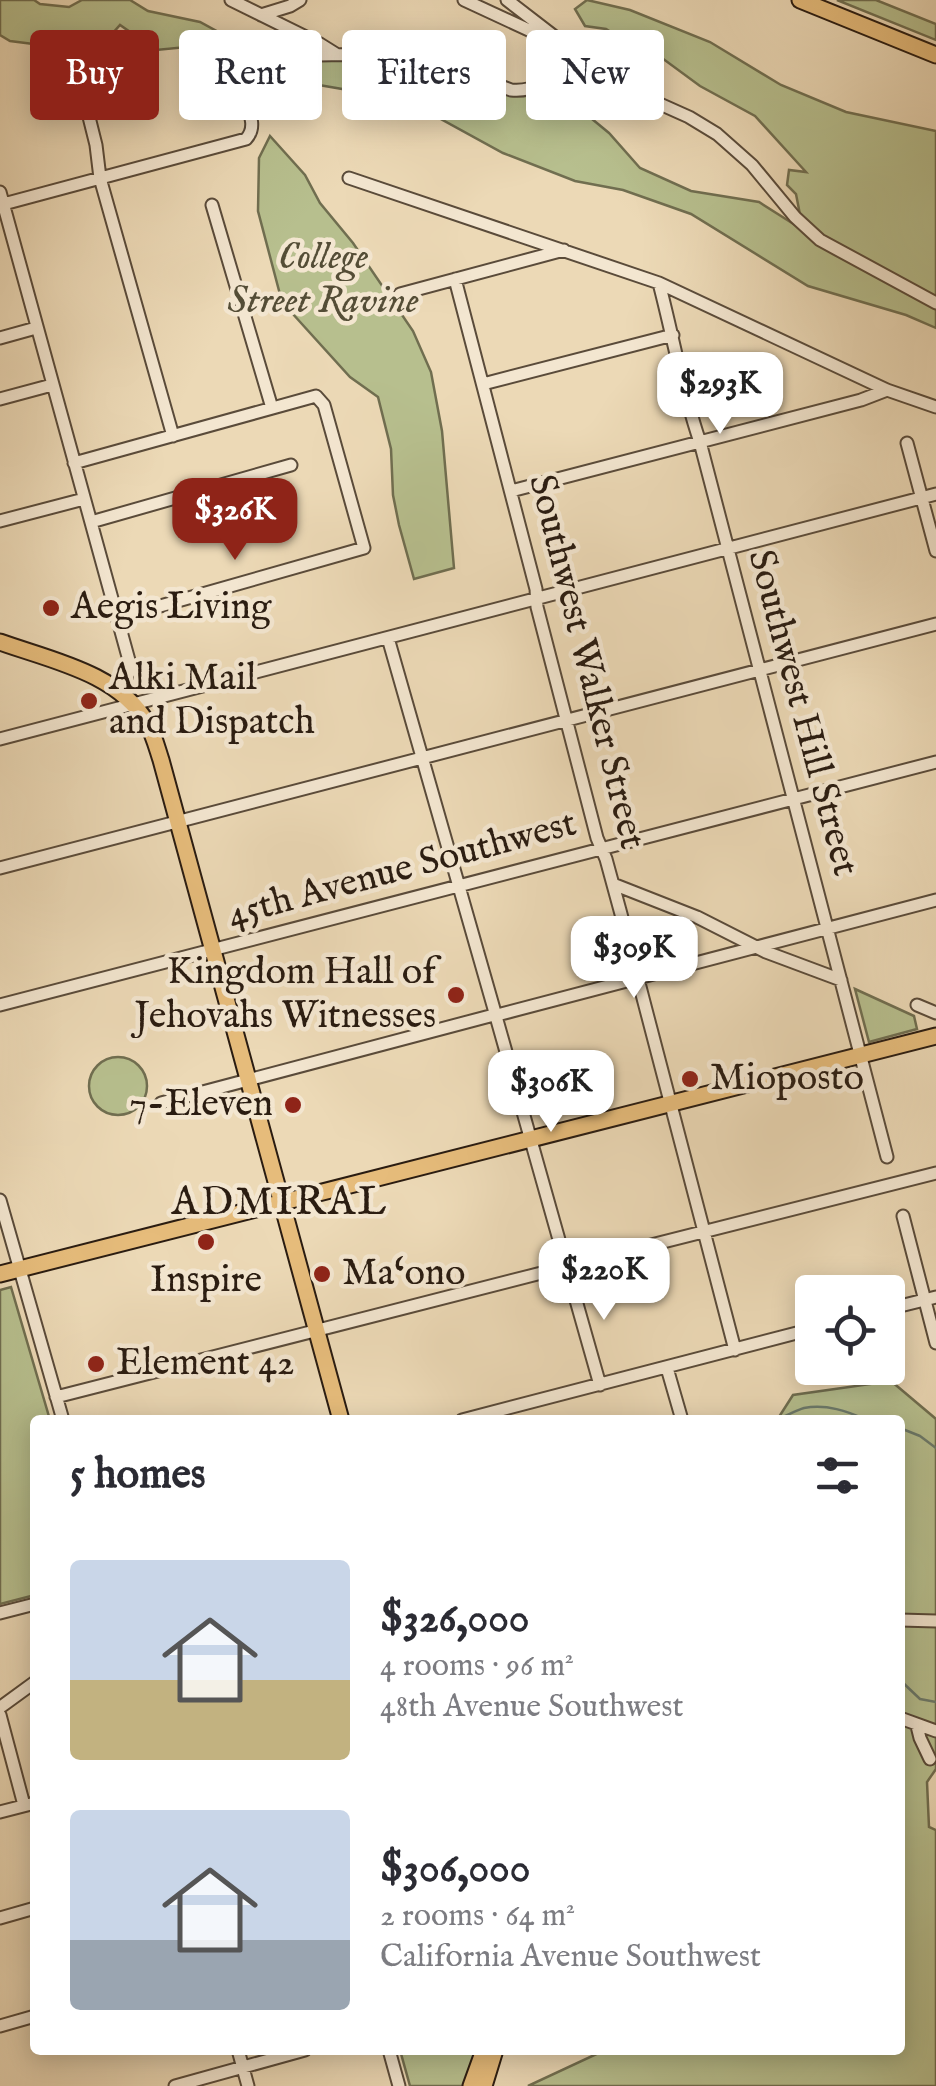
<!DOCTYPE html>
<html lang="en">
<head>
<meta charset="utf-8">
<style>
	body { margin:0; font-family:"IM FELL English",serif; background:#f2f2f3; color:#2b2b33; height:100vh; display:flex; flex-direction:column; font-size:38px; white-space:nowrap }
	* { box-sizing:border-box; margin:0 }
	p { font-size:32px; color:#7c7c81 }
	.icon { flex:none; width:55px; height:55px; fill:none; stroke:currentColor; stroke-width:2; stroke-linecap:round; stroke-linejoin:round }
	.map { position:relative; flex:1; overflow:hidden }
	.sheet { position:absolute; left:30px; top:1415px; width:875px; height:640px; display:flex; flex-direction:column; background:#fff; border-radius:10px; box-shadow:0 5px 25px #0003 }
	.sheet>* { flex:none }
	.banner { position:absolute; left:30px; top:30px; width:878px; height:90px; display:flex; gap:20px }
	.tools { position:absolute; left:795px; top:1275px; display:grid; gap:20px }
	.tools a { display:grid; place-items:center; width:110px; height:110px; border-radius:10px; background:#fff; box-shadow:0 5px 25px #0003; font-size:50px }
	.price { position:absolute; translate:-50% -85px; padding:0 22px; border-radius:20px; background:#fff; color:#222; font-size:32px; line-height:65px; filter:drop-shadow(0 2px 5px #0008) }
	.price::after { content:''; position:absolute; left:50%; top:60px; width:30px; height:22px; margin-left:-15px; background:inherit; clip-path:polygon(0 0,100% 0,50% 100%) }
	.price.current { background:#8f2418; color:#fff }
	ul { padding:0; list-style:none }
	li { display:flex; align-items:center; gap:30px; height:250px; padding:0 40px }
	li span { display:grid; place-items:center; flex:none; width:280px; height:200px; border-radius:10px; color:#555 }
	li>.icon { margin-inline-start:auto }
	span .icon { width:120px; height:120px; fill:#fffc; stroke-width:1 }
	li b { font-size:42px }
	h2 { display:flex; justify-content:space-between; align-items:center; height:120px; padding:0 40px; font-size:42px }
	.chip { padding:0 35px; border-radius:10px; background:#fff; box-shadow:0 5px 25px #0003; font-size:35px; line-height:90px }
	.chip.current { background:#8f2418; color:#fff }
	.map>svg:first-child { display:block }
</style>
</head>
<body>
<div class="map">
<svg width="936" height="2086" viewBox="0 0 936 2086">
	<rect width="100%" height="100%" fill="#ecd9b6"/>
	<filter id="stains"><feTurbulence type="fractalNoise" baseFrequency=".002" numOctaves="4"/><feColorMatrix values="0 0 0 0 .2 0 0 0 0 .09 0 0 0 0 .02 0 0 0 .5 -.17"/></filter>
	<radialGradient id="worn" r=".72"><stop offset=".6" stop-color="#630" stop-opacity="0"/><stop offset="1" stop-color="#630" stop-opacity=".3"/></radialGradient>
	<path fill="#b7bf8e" stroke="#706e50" stroke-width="2.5" d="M0 0H34L40 4 69 7 82 0H130L148 11 200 22 222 34 221 73 207 45 156 50 120 25 96 52 10 41 0 35Z
		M587 0 630 10 710 42 781 85 846 112 936 131V328L906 315 808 286 691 214 623 190 575 181 503 153 406 100 255 74 234 66 263 35 356 63 412 69 490 94 552 86 609 133 640 168 691 191 759 202 803 230 796 194 787 185 789 170 806 172 755 116 700 86 662 58 628 43 606 29 585 26 575 9Z
		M837 0H876L936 24V40Z
		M270 136 305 175 320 203 353 243 413 331 431 372 442 431 454 568 414 579 399 525 393 495 391 449 378 397 350 377 282 302 258 211 259 158Z
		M855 989 914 1016 917 1029 869 1042Z
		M89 1086a29 29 0 1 1 58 0a29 29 0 1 1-58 0Z
		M11 1287 50 1420H35V1595L0 1604V1290Z
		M891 1381 936 1419V1769L927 1782 929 1827 936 1830V2086H528L605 2050H900V1478L902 1476 900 1468V1420H777L793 1395Z
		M400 2050H478L465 2086H410Z"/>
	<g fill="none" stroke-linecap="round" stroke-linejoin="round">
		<path stroke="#6d7b6c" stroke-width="2.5" d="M774 1420C785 1417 794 1411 804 1408 827 1404 847 1411 867 1420
			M900 1428 920 1436 936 1448
			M33 1660 35 1659
			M900 1680 920 1699 936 1702"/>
		<defs>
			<path id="minor" d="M231 0 320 44 336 54
				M464 0 546 38
				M507 0 555 37 564 47 601 72 651 100 689 117 717 134 752 165 795 217 820 240 936 303
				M261 15 290 6 300 0
				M85 101 96 145 100 178 173 436
				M349 178 659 283 887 390 936 407
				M0 192 130 664V671L119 691
				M0 205 246 139C261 123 242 103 241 84 269 49 320 55 359 55 375 55 391 53 406 53L420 56 511 90C531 92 541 83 559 77 573 72 586 71 601 72
				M212 205 272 408
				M455 279 536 589 537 607 597 838 606 859 621 914 735 1350
				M659 283C673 336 682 390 700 442L887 1157
				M400 294 564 250
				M0 338 36 328
				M483 384 673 335
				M0 399 52 385
				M907 443 936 551
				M74 463 316 396 324 405 364 548 118 618
				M511 491 861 400 887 390
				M0 521 84 499
				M91 522 291 465
				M388 638 494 1009
				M0 739 936 494
				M0 868 936 624
				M613 884 697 917 766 952 841 980
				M0 1005 936 762
				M917 1005 936 1013
				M501 1014 936 900
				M497 1020 565 1261
				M161 1103 490 1016
				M0 1200 63 1420
				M903 1216 936 1343
				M572 1265 936 1173
				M568 1272 600 1385
				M888 1309 936 1297
				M667 1368 682 1420
				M56 1397 561 1268
				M462 1420 812 1329
				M0 1613 35 1604
				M900 1620 936 1621
				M2 1706 35 1682
				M0 1715 24 1805
				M900 1718 936 1731
				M917 1726 920 1738 930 1759
				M0 1812 35 1803
				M0 1918 35 1908
				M0 2026 35 2016
				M238 2050 248 2086
				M389 2050 399 2086
				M175 2086 305 2050"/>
			<path id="major" d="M800 0 936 55
				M0 642C50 660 119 673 147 723 154 735 157 748 161 760L341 1420
				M0 1274 936 1036
				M471 2086 484 2050
				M484 2086 495 2050"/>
		</defs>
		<use href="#minor" stroke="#5a4b3a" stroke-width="15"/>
		<use href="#major" stroke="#2a1c11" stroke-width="19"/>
		<use href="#minor" stroke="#f3e6d0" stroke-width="11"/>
		<use href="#major" stroke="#e6bc7b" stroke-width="15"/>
	</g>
	<g fill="#8f2418" stroke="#f3e6d0" stroke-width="4">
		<circle cx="51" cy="608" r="10"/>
		<circle cx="89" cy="701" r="10"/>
		<circle cx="456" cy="995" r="10"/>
		<circle cx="690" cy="1079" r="10"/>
		<circle cx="293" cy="1105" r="10"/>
		<circle cx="206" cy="1242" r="10"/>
		<circle cx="322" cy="1274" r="10"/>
		<circle cx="96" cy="1364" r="10"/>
	</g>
	<g text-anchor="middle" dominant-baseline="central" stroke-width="9" stroke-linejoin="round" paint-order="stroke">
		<g font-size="38" font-style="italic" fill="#544d36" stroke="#f3e6d0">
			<text x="323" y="258">College<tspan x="323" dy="44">Street Ravine</tspan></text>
		</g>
		<g font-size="38" fill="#2a1c11" stroke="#f3e6d0" text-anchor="start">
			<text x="71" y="608">Aegis Living</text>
			<text x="109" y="679">Alki Mail<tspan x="109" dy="44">and Dispatch</tspan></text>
			<text x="436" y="973" text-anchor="end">Kingdom Hall of<tspan x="436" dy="44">Jehovahs Witnesses</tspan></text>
			<text x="710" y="1079">Mioposto</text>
			<text x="273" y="1105" text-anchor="end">7-Eleven</text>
			<text x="342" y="1274">Ma‘ono</text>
			<text x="206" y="1281" text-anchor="middle">Inspire</text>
			<text x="116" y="1364">Element 42</text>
		</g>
		<g font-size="38" fill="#2a1c11" stroke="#f3e6d0">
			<text transform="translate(586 662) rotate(76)">Southwest Walker Street</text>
			<text transform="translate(802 713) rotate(75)">Southwest Hill Street</text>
			<text transform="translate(402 870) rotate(-15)">45th Avenue Southwest</text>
		</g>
		<g font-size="40" letter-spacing="2.5" fill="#2a1c11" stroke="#f3e6d0">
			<text x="280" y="1203">ADMIRAL</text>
		</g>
	</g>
	<rect width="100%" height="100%" filter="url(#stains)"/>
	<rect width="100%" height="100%" fill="url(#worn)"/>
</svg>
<div class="tools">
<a><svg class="icon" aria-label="locate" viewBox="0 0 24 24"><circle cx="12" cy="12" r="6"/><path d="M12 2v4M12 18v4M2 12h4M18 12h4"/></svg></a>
</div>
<b class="price" style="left:720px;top:437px">$293K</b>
<b class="price current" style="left:235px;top:563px">$326K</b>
<b class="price" style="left:634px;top:1001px">$309K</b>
<b class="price" style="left:551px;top:1135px">$306K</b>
<b class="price" style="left:604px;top:1323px">$220K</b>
<div class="banner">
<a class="chip current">Buy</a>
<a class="chip">Rent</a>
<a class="chip">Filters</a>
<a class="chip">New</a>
</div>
<section class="sheet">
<h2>5 homes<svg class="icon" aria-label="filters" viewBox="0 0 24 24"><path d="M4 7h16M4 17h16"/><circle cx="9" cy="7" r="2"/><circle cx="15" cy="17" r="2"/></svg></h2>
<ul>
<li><span style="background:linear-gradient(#c9d6e8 60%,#c2b280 0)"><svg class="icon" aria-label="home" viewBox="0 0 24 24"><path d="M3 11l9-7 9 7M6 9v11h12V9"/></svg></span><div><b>$326,000</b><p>4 rooms · 96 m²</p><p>48th Avenue Southwest</p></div></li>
<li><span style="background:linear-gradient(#c9d6e8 65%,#9aa5b1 0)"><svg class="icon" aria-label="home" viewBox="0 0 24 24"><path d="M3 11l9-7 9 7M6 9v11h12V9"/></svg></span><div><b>$306,000</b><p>2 rooms · 64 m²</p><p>California Avenue Southwest</p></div></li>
</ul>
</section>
</div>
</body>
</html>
